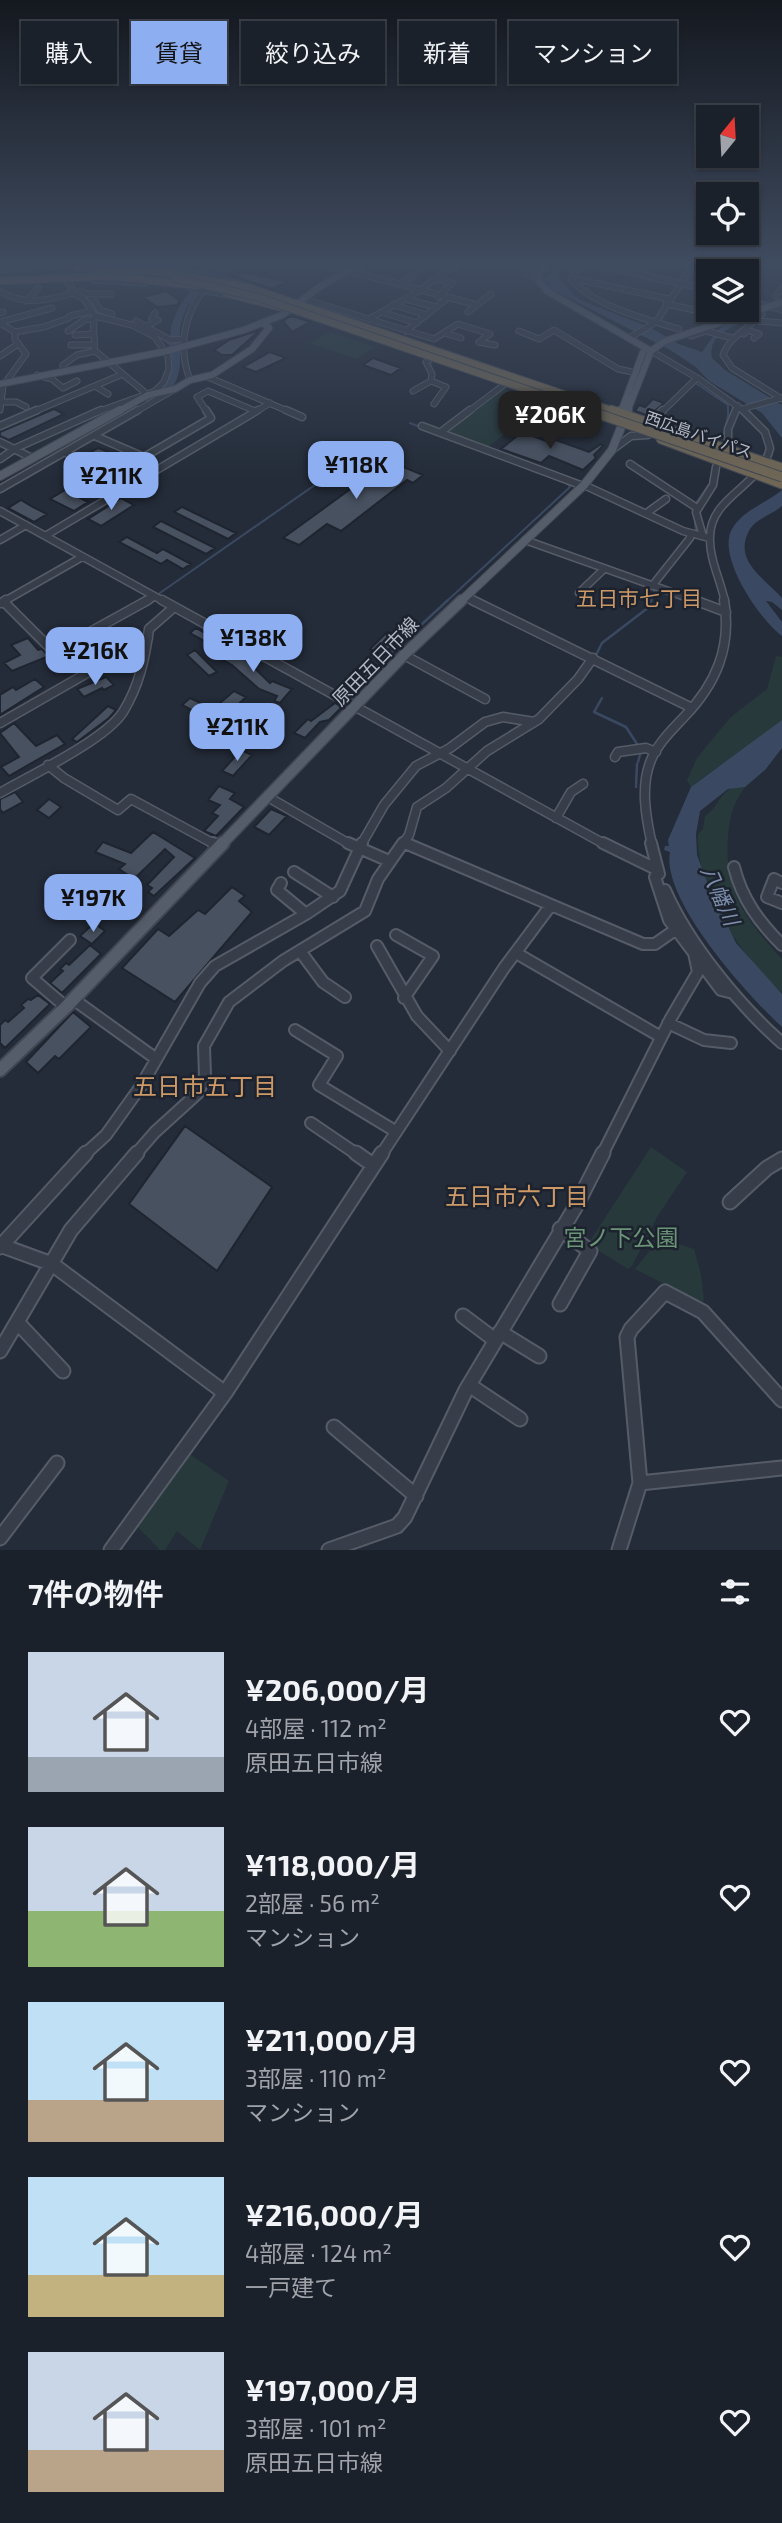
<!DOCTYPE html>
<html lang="ja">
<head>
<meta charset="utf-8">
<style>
	body { margin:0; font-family:"Exo 2","Noto Sans JP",sans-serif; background:#282e37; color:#f1f3f6; height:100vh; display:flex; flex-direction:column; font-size:26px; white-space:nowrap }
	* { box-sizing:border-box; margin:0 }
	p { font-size:23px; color:#a0a3a9 }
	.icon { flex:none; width:38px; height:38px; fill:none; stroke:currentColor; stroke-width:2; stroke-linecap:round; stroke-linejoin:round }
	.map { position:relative; height:1550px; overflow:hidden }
	.panel { display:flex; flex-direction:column; background:#1b212b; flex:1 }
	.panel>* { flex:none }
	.guide { position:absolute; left:21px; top:21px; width:740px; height:63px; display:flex; gap:14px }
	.needle { width:46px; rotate:18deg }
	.controls { position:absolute; left:696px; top:105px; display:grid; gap:14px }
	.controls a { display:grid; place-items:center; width:63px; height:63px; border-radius:0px; background:#1b212b; box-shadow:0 2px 5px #0004,0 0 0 2px #393e47; font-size:35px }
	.price { position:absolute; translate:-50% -60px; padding:0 16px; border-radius:14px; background:#8daef0; color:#111; font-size:23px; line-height:46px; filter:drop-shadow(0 2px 4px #0008) }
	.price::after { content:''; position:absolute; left:50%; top:42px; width:21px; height:16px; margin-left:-10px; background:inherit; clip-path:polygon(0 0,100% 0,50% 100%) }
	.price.selected { background:#222; color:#fff }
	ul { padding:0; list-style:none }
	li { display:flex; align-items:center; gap:21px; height:175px; padding:0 28px }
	li span { display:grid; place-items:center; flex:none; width:196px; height:140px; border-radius:0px; color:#555 }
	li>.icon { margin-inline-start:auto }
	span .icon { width:84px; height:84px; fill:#fffc; stroke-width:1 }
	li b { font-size:30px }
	h2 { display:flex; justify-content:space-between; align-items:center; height:84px; padding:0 28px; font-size:30px }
	.pill { padding:0 24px; border-radius:0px; background:#1b212b; box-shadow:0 2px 5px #0004,0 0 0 2px #393e47; font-size:24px; line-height:63px }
	.pill.selected { background:#8daef0; color:#111 }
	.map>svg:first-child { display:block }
</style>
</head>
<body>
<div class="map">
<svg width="782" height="1550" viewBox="0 0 782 1550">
	<rect width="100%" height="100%" fill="#242c39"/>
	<path fill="#27393b" d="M329 332 375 347 356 359 310 343Z
		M501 388 544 403 488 447 449 433 447 430Z
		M776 656 782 657V720C756 746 720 763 691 787L687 780 697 758 719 731 731 717 767 689Z
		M735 787H745C732 806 730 815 728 838 724 892 747 921 782 959V993C741 955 696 892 698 834L703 829 705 816C719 807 719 792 735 787Z
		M651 1147 687 1172 657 1217 632 1266 628 1269 588 1244Z
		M672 1242 694 1249 701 1274 704 1301 699 1302 635 1269 651 1249Z
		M188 1453 229 1481 200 1550 177 1531 165 1550H160L134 1523Z"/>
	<path fill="#3a4961" d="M560 262H570L560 271 558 278 578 299 651 328 679 344 702 352 717 331 730 319 734 310H738L740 323C725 330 708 338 712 358L725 370 782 405V438L762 413 709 381 696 367 670 350 548 287 551 284 538 276 548 277Z
		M782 490V506C773 514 756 519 750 529 732 560 763 577 782 598V610L772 602 766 601 782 622V636C760 620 716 556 732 529 743 510 765 504 782 490Z
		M782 720V748L765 770 745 787 728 789 700 811 696 834 697 855 707 882 736 943 782 994V1027C748 996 661 900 670 852L664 850 665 846H669L668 840 691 787Z"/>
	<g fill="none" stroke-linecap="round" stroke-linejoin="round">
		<path stroke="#3a4961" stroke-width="2" d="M21 262 31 265
			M149 262 214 274 227 262
			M517 262 531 273
			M60 280 71 289
			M83 295 89 298 98 313 139 325
			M737 321 754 319
			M163 339 174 348
			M697 384 728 405V415
			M410 423 420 427
			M724 434 728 416
			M694 506 710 483 714 463
			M694 512 696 532
			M657 585 695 535
			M157 595 368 448
			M446 602 570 487 567 483
			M651 602 655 589"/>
		<path stroke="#3a4961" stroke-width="2.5" d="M595 657 602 643 649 607 651 600
			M380 663 448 600
			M346 698 371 672
			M602 698 594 712 626 727 639 747
			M638 762 641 751
			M636 787 637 764"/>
		<path fill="#3a4961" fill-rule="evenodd" d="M211 272 218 274C204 287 190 298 183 316 173 344 191 372 166 394 160 399 154 403 146 402V398C183 376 166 368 170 336 173 309 190 288 211 272Z"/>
	</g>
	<path fill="#485160" stroke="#1f2530" stroke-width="2" d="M243 272 276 279 287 282 272 289 235 277Z
		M166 291 179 300 178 305 157 307 143 297Z
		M289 317H295L310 322 292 332 283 321Z
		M260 330 232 355H222L214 350 229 340Z
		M270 352 286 358 256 372 243 367Z
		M373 358 401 368 391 375 363 365Z
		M653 399 664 403 649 416 635 411 639 405 645 407Z
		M54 409 64 414 9 440 0 436V432Z
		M522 432 549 442 553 439 589 452 601 444 603 446 594 455 596 458 583 470 549 456 541 463 501 449Z
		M98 448 111 453 115 451 123 454 106 464 85 455Z
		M389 461 423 475 413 483 407 480 341 531 327 524 299 545 283 538Z
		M65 490 88 502 74 511 50 499Z
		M121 498 134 505 101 526 88 519Z
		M21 500 33 507 47 514 34 522 8 508Z
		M182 507 236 533 228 539 174 512Z
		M161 521 215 548 206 554 153 527Z
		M127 537 157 553 163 549 191 564 183 569 167 560 161 564 119 542Z
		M196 628 222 643 223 644 217 648 190 633Z
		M397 631 404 635 383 655 370 649 387 632 394 635Z
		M28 638 38 650 42 649 49 656 12 671 4 663 20 655 11 645Z
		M222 646 244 658 270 683 272 681 292 689 280 703 274 701 277 696 259 689 232 665 212 654Z
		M195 650 217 672 209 676 187 655Z
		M106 677 114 685 104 690 102 688 84 697 77 689Z
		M35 679 44 687 0 715V695L13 687 16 690Z
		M234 691 246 697 218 724 182 705 190 698 213 709Z
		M335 703 342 707 329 720 320 722 305 738 294 733 308 719 311 721Z
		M108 706 116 710 109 718 77 742 72 739Z
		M14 723 36 746 57 735 65 744 9 776 1 767 19 757 0 733Z
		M241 750 252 755 233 776 222 771Z
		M219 786 235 793 230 799 244 807 216 836 204 831 218 816 212 813 220 805 208 800Z
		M15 792 23 802 3 813 0 809V799Z
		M49 799 61 807 49 818 37 810Z
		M271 809 287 816 269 835 254 827Z
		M153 832 195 858 154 896 148 892 152 888 147 885 174 857 165 849 134 879 119 869 125 864 95 852 103 842 131 853Z
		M232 887 245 896 239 901 252 912 175 1002 122 968 158 929 169 936 198 910 205 914Z
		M94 923 105 931 92 944 80 936Z
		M90 945 101 954 62 993 50 983 63 971 60 969 66 963 69 965Z
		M38 995 50 1004 5 1048 0 1043V1025L5 1020 8 1022 24 1008 21 1005 28 999 31 1000Z
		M73 1012 91 1027 59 1059 55 1056 38 1073 26 1062Z
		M185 1126 272 1187 217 1271 129 1204Z"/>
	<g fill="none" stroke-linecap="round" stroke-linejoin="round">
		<defs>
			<path id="minor-far4" d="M268 262 339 268 477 305
				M430 262 455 269
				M512 262 524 273 536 278
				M584 262 709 290
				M585 262 571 278C590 305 648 320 679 329
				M624 262 623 264 641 268 648 262
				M671 262 691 266
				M0 270C82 260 160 263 241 284
				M215 278 232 262
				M571 278 669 299
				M65 279 72 287 71 292 84 299 95 316 132 325 155 337 168 356 169 369 164 382 155 391 97 412
				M437 279 452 283 438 297
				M93 280 145 283
				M399 284 417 274
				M190 288 235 296
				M0 291C24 306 47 301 73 293
				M80 291 88 294H111
				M776 296 782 288
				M304 299 434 339 458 324 490 334 479 342 495 345
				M405 299 436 307
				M747 300 782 310
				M26 301 38 288
				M95 302 100 310 112 314
				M666 304 714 314
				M393 305 427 315
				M381 312 417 323
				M468 312 491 294
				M0 313 3 312
				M762 314C749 328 729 337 723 355L732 368 782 399
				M70 316 91 311
				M95 316C91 328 96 338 94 350L148 395
				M369 319 419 291 457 263
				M136 321 170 340 183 339
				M758 321 782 323
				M0 322 52 308
				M0 323 15 332V339L26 354 3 386 0 410
				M147 326 158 320 152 318 155 313
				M68 331 86 319 93 320
				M406 331 445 300
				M519 331 539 339 554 330 618 369 642 374
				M15 332 44 327 69 318
				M445 333 461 338
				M744 334 747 330 759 334 754 338
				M75 335 94 334
				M691 336 706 331 732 338
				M629 338 656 322 695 262
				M71 345H93
				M651 351 699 379 745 412
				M0 356 18 344
				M431 359 426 362 432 374 431 381 446 387 434 404
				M63 370V365L77 355 95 351
				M37 375 52 379 63 388 77 381
				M208 377 290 412
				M190 380C178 348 183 315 205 288
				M95 386 108 394
				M413 391 431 381
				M3 402H16L26 407
				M742 409 781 398
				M33 412 123 374
				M135 412 175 389
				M207 412 197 397 208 391 255 411
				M255 412 270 403
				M468 412 505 384
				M662 412 696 379
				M735 412 738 406"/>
			<path id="minor-far3" d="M286 410 302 417
				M649 424 663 410
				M0 426 37 410
				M422 426 583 486
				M441 432 470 410
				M95 436 144 457 211 418 206 410
				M728 440V429L736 410
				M0 442 32 458
				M612 450 631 436 648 435
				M66 453 114 474
				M0 459 16 448 101 410
				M630 464 697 508
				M96 485 82 478 99 468
				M584 485 683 531 709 538
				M0 489 138 410
				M0 511 165 602
				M648 512 666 499
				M702 533 696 512 713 485 716 467
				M45 536 258 410
				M0 540 26 525
				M525 540 699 602
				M652 586 690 538V533
				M579 593 604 569
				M465 597 476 602
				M3 602 82 557
				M145 602 154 597
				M725 602C721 581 709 559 710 537 710 496 762 486 770 448L765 432 743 410"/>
			<path id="minor-far2" d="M162 600 606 845
				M472 600 692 708
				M694 600 726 612
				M4 602 54 652 148 600
				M2 603 6 600
				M404 655 485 699
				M0 723 148 638
				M615 757 618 752 646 748 656 752
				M48 765 64 778 118 810 131 799 216 845
				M0 793C31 775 105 740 123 712 139 686 145 659 149 629L173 608
				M268 797 351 845
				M556 818 571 792 583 784
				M404 843 409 845
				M361 845 384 805 416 766 450 748 485 722 503 717 534 722
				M402 845 409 835 417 807 446 788 487 751 539 719 578 679 593 658
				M652 845C646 818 640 786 651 760 658 743 672 730 684 717 716 684 732 647 724 600"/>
			<path id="minor-far1" d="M213 843 220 847
				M348 843 389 861
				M405 843 643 944H655L675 930
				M651 843 659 874
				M734 867C742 899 759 922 782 945
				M294 872 333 897
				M281 883 277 890 306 914
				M782 883 774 879 767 897 782 903
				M665 890C688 943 739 1005 782 1043
				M396 935 433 956 404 998
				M377 946 417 1016 450 1051
				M300 951 323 982 345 997
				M516 953 661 1037
				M697 958 721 990 733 993
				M73 999 155 1058
				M66 1007 32 978 70 940
				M668 1023 704 1040 731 1043
				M295 1030 337 1056 319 1085 395 1131
				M311 1123 358 1155
				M84 1155 106 1135 141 1086 200 983 215 966 306 914 340 891 362 843
				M135 1155 155 1132 198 1093 205 1076 204 1046 229 1002 283 961 365 911 378 879 403 843
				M381 1155 504 968 551 905
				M602 1155 671 1018 698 972 694 953 669 920 655 877 658 870 603 843"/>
			<path id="minor" d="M356 1153 373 1165
				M730 1202 767 1168 782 1159
				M560 1229 590 1251 560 1304
				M0 1245 52 1264 225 1393
				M0 1247 86 1153
				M463 1316 495 1340
				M18 1323 63 1371
				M500 1332 539 1356
				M0 1351 71 1230 137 1153
				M469 1385 520 1419
				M334 1427 416 1496
				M640 1483 782 1468
				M0 1538 57 1463
				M111 1550 225 1393 382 1153
				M329 1550 397 1526 405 1517 466 1390 576 1206 603 1153
				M619 1550 640 1483 627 1337 631 1329 665 1292 703 1312 782 1400"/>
			<path id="major-far3" d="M550 262 536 277 547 291 651 351
				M0 384 167 351 244 330 282 315 321 286 364 262
				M117 412 148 395 175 389 190 380 212 375 252 349 269 328 263 323
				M621 412 643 352
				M627 412 651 351 665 341 782 302"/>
			<path id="major-far2" d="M621 410V422
				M0 476 120 410
				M460 602 584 485 612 450 628 410"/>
			<path id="major-far1" d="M221 845 404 655 462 600"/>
			<path id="major" d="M0 1070 66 1007 223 843"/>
			<path id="highway-far1" d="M77 267 162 272 247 287 616 412
				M0 281 111 276 198 286
				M226 293 280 307"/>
			<path id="highway" d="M611 410 782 468
				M661 439 782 484"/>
		</defs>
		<use href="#minor-far4" stroke="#565c67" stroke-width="7"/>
		<use href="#minor-far3" stroke="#565c67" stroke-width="9"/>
		<use href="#minor-far2" stroke="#565c67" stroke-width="11"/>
		<use href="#minor-far1" stroke="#565c67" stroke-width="14"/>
		<use href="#minor" stroke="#565c67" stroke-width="17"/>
		<use href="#major-far3" stroke="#414752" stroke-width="8"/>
		<use href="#major-far2" stroke="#414752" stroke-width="10"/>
		<use href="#major-far1" stroke="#414752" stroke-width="13"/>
		<use href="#major" stroke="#414752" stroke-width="16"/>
		<use href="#highway-far1" stroke="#434954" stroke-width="9"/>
		<use href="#highway" stroke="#434954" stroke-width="11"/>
		<use href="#minor-far4" stroke="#373e4a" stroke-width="5"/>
		<use href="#minor-far3" stroke="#373e4a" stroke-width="6"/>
		<use href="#minor-far2" stroke="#373e4a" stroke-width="8"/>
		<use href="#minor-far1" stroke="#373e4a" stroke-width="10"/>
		<use href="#minor" stroke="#373e4a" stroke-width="13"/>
		<use href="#major-far3" stroke="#555d6a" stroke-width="6"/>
		<use href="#major-far2" stroke="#555d6a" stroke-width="8"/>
		<use href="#major-far1" stroke="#555d6a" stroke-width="10"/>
		<use href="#major" stroke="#555d6a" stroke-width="12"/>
		<use href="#highway-far1" stroke="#6f6655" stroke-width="7"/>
		<use href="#highway" stroke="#6f6655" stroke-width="9"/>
		<defs>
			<path id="highway-bridge-far1" d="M174 278 257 297 592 412"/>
			<path id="highway-bridge" d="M587 410 782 477"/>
		</defs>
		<use href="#highway-bridge-far1" stroke="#434954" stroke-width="9" stroke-linecap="butt"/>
		<use href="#highway-bridge" stroke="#434954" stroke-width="11" stroke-linecap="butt"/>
		<use href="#highway-bridge-far1" stroke="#6f6655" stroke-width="7"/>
		<use href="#highway-bridge" stroke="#6f6655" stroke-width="9"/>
	</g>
	<linearGradient id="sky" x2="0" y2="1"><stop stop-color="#14181f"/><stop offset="0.55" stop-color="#3f4b5f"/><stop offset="1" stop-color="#3f4b5f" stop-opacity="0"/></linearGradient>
	<rect width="782" height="479" fill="url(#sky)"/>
	<g text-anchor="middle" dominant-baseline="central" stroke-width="5" stroke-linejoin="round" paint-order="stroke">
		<g font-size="16" fill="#b3b9c5" stroke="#1d232e">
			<text transform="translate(699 434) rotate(19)">西広島バイパス</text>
		</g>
		<g font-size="19" fill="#b3b9c5" stroke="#1d232e">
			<text transform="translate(375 661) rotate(-46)">原田五日市線</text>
		</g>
		<g font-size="21" fill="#cc9967" stroke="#1d232e">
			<text x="639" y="597">五日市七丁目</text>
		</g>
		<g font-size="21" font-style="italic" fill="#7c8eab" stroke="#1d232e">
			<text transform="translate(721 895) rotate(66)">八幡川</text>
		</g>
		<g font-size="23" fill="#6b9577" stroke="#1d232e">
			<text x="621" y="1237">宮ノ下公園</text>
		</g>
		<g font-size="24" fill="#cc9967" stroke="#1d232e">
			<text x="205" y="1085">五日市五丁目</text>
			<text x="517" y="1195">五日市六丁目</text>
		</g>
	</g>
</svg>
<div class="controls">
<a><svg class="needle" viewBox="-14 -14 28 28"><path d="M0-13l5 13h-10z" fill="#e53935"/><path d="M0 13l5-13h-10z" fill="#a0a3a9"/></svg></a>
<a><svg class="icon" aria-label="locate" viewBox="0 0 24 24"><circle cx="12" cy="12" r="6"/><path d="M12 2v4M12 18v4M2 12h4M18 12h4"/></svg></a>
<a><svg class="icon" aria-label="layers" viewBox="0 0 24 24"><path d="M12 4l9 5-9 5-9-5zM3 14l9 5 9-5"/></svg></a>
</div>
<b class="price selected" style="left:550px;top:451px">¥206K</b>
<b class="price" style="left:356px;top:501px">¥118K</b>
<b class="price" style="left:111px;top:512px">¥211K</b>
<b class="price" style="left:253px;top:674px">¥138K</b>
<b class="price" style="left:95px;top:687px">¥216K</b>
<b class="price" style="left:237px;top:763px">¥211K</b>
<b class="price" style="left:93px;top:934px">¥197K</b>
<div class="guide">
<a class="pill">購入</a>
<a class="pill selected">賃貸</a>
<a class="pill">絞り込み</a>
<a class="pill">新着</a>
<a class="pill">マンション</a>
</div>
</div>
<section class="panel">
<h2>7件の物件<svg class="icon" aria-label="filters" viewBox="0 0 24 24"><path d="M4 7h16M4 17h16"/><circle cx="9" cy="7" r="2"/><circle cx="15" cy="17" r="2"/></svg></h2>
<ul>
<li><span style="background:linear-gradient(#c9d6e8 75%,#9aa5b1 0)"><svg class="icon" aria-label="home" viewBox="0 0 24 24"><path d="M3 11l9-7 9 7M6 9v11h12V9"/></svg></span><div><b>¥206,000/月</b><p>4部屋 · 112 m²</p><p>原田五日市線</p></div><svg class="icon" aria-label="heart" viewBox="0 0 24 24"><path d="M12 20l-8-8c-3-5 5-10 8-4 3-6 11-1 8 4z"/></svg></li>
<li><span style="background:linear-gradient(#c9d6e8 60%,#8fb573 0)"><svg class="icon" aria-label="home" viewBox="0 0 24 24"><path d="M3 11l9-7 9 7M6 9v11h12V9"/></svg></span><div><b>¥118,000/月</b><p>2部屋 · 56 m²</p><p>マンション</p></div><svg class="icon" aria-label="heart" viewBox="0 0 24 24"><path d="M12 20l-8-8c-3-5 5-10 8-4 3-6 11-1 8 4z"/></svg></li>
<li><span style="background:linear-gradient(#bfe0f5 70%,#b9a48a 0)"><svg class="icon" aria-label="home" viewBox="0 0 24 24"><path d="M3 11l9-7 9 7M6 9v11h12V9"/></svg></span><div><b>¥211,000/月</b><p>3部屋 · 110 m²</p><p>マンション</p></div><svg class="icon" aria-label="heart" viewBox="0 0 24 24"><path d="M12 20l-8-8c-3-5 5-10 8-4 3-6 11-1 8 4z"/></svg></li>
<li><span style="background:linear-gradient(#bfe0f5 70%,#c2b280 0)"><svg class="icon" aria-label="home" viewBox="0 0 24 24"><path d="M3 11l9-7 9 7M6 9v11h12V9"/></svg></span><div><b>¥216,000/月</b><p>4部屋 · 124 m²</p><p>一戸建て</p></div><svg class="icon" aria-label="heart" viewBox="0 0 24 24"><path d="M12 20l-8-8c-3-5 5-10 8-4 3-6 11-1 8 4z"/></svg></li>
<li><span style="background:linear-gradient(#c9d6e8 70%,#b9a48a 0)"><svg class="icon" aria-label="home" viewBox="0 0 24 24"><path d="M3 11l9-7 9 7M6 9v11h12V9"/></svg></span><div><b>¥197,000/月</b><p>3部屋 · 101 m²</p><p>原田五日市線</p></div><svg class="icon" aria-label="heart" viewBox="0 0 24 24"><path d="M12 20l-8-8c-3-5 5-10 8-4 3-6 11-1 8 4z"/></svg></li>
</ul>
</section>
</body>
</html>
